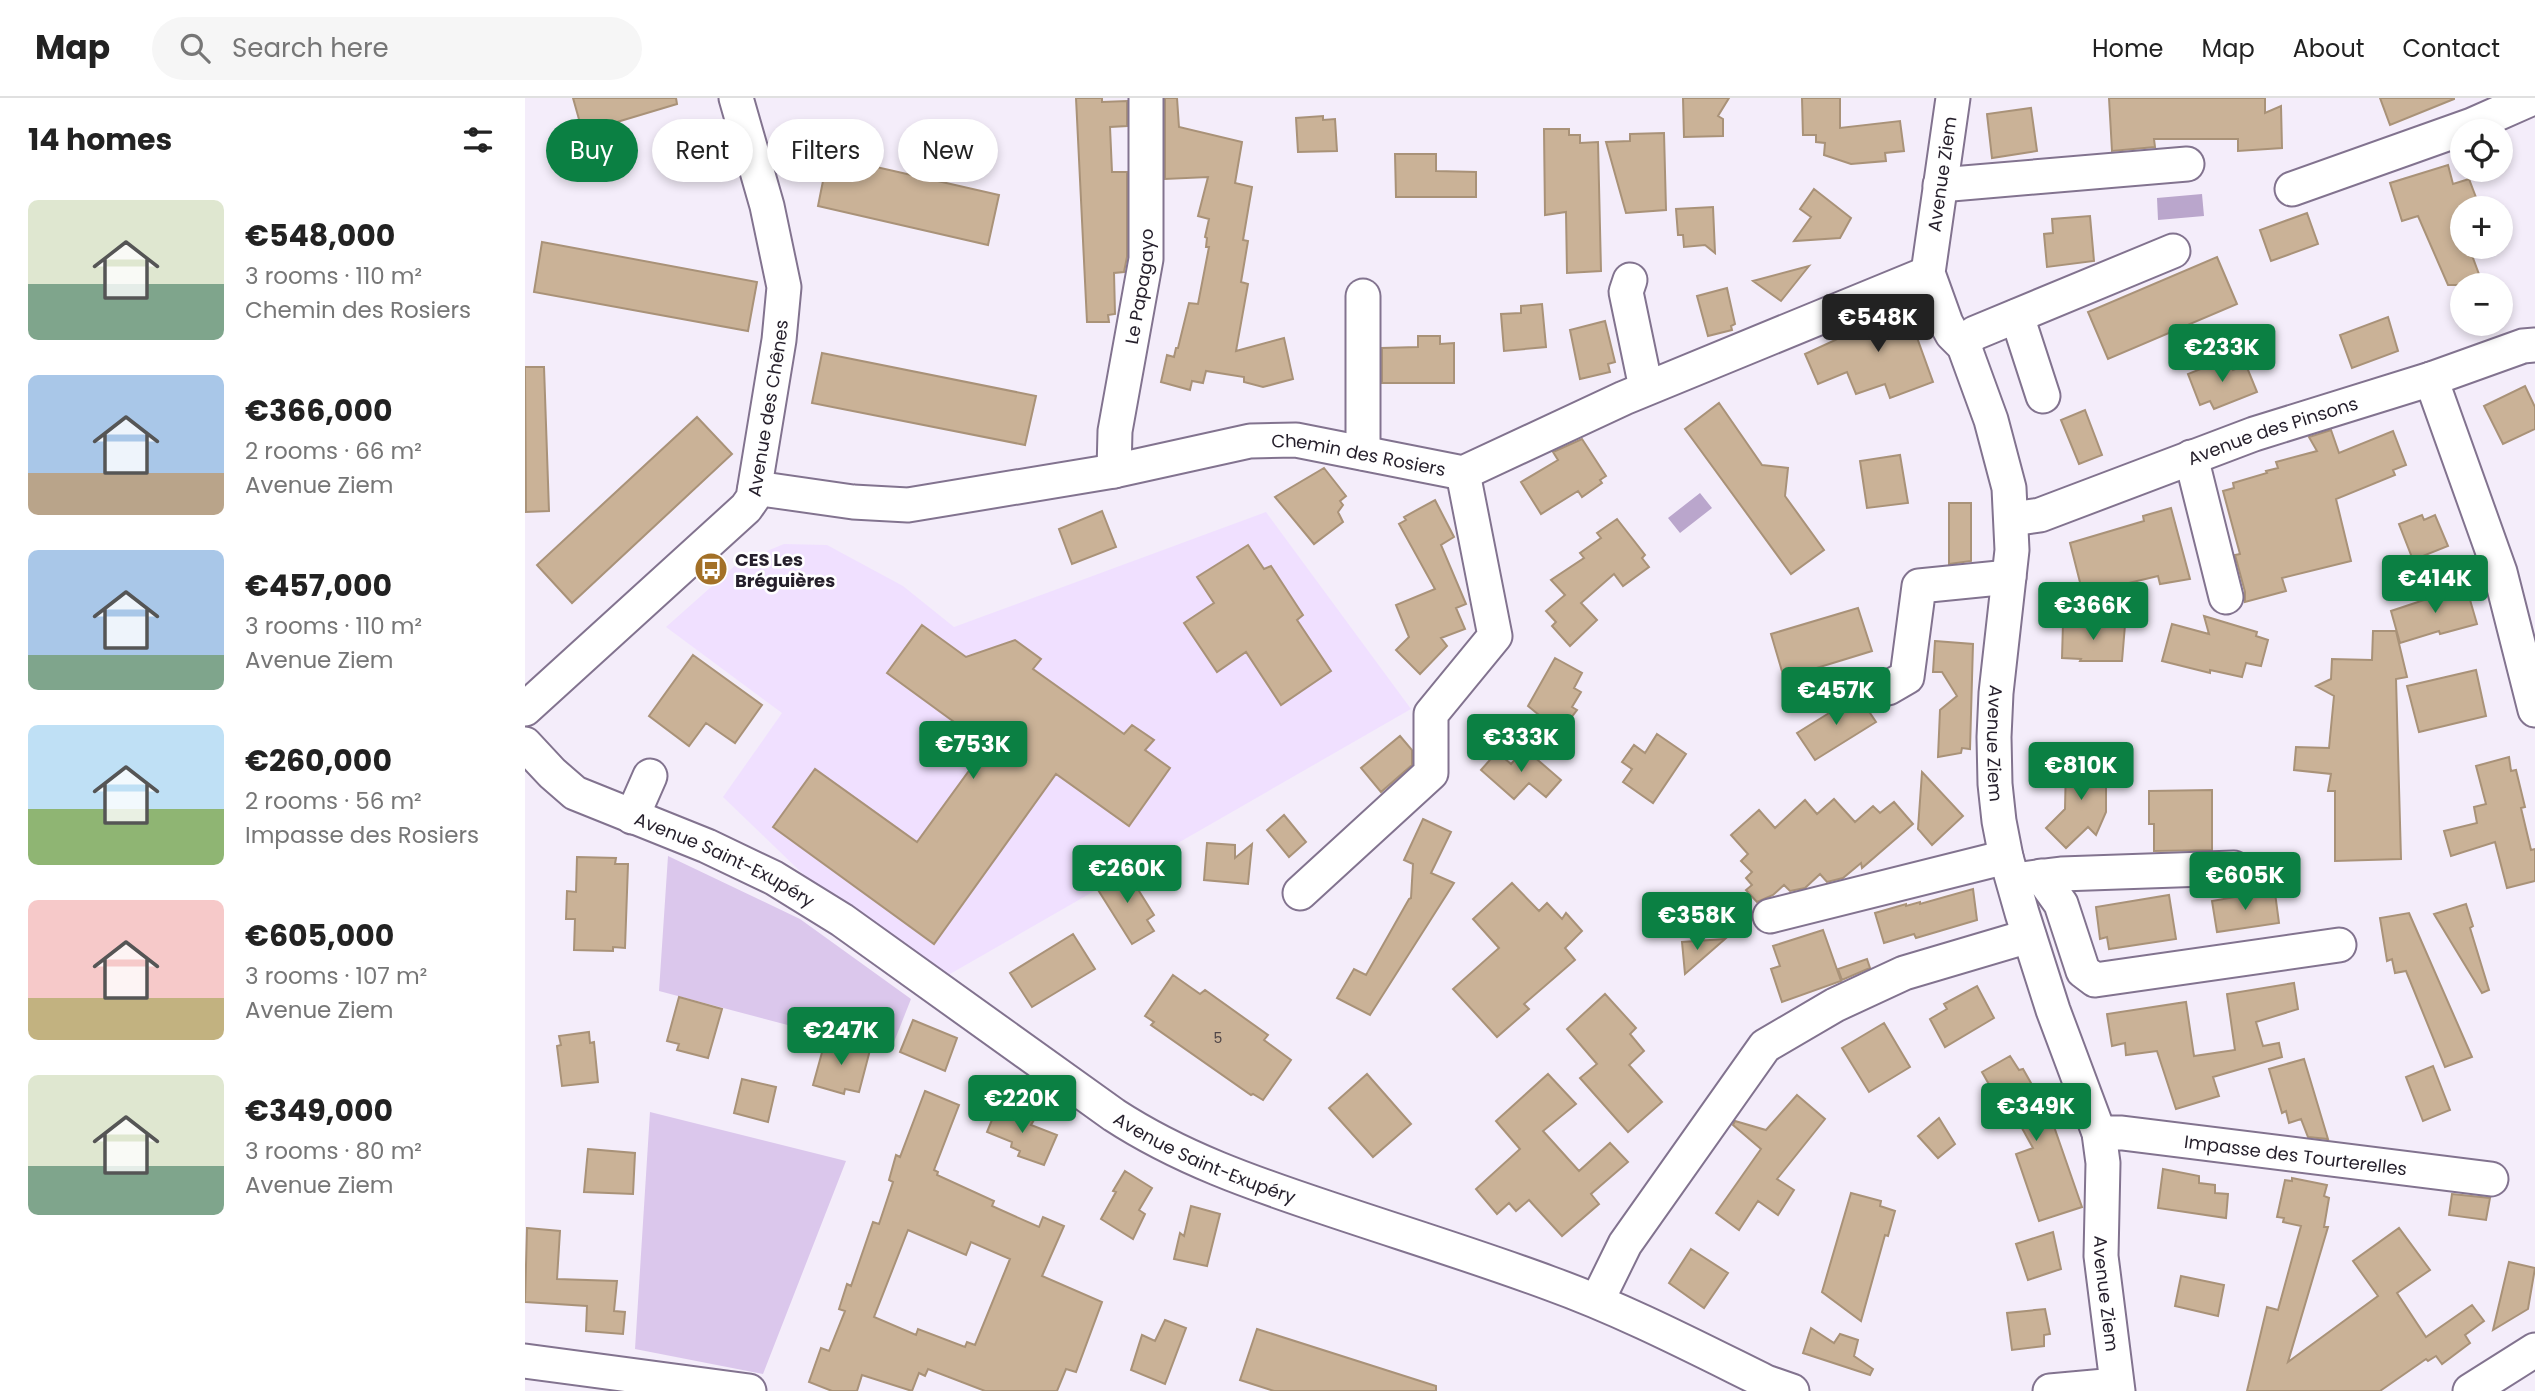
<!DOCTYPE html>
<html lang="en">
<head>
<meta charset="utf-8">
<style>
	body { margin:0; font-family:Poppins,sans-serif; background:#f6f6f6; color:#222; height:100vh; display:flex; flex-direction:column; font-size:26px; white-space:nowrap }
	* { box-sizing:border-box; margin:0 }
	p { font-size:23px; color:#767676 }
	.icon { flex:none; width:38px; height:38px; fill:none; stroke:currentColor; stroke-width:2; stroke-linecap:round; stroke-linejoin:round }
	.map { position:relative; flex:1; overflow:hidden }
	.sheet { display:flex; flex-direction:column; background:#fff; width:525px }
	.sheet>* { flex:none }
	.hud { position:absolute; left:21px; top:21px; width:665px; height:63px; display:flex; gap:14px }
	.controls { position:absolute; left:1925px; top:21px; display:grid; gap:14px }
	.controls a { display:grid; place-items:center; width:63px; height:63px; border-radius:50%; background:#fff; box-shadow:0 4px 10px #0003; font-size:35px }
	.price { position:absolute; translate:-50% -60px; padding:0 16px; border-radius:7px; background:#0b8043; color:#fff; font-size:23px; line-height:46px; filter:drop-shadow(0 2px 4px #0008) }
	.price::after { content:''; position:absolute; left:50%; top:42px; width:21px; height:16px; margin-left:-10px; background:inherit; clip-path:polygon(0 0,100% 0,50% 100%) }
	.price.active { background:#222; color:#fff }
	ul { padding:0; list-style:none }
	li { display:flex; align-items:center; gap:21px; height:175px; padding:0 28px }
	li span { display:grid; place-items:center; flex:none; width:196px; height:140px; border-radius:10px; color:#555 }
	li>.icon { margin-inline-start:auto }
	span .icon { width:84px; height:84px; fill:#fffc; stroke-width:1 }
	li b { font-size:30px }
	h2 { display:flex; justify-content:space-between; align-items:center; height:84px; padding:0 28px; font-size:30px }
	.tag { padding:0 24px; border-radius:32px; background:#fff; box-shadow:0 4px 10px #0003; font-size:24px; line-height:63px }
	.tag.active { background:#0b8043; color:#fff }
	header { display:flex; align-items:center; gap:42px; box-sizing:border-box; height:98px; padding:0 35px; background:#fff; border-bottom:2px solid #e0e0e0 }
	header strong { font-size:33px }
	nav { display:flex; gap:38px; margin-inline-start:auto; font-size:24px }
	.search { width:490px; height:63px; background:#f6f6f6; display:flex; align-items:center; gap:18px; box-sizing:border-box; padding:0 24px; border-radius:38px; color:#767676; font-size:26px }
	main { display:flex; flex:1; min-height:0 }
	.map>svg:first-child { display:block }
</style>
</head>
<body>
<header>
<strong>Map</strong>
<div class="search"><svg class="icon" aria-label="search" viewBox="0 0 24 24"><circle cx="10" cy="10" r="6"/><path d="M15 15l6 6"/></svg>Search here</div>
<nav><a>Home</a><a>Map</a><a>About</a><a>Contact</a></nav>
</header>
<main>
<section class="sheet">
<h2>14 homes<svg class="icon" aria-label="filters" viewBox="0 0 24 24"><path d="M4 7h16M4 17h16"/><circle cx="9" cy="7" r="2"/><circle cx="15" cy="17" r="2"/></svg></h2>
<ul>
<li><span style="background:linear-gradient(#dfe7d0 60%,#7fa58c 0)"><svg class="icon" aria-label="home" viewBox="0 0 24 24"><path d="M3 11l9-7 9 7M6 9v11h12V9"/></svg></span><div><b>€548,000</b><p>3 rooms · 110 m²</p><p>Chemin des Rosiers</p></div></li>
<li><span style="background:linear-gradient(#a9c7e8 70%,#b9a48a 0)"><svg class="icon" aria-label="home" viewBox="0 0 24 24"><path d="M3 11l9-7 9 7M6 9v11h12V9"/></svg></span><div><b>€366,000</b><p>2 rooms · 66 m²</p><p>Avenue Ziem</p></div></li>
<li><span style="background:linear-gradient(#a9c7e8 75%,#7fa58c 0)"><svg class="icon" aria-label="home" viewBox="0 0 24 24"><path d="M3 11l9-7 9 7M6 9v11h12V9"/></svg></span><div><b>€457,000</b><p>3 rooms · 110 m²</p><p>Avenue Ziem</p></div></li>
<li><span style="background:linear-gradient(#bfe0f5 60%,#8fb573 0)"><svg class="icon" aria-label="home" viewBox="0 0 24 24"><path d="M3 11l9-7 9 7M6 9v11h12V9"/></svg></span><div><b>€260,000</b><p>2 rooms · 56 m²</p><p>Impasse des Rosiers</p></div></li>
<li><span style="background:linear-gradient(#f6c9c9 70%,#c2b280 0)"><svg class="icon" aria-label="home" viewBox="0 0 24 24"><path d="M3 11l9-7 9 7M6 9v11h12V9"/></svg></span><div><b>€605,000</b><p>3 rooms · 107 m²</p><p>Avenue Ziem</p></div></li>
<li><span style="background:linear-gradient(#dfe7d0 65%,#7fa58c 0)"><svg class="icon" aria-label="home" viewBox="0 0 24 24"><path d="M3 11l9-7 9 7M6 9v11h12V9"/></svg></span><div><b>€349,000</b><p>3 rooms · 80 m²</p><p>Avenue Ziem</p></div></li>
</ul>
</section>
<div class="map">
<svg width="2010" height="1293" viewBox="0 0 2010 1293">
	<rect width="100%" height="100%" fill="#f4edfa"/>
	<path fill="#f0e0ff" d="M741 414 886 611 418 880 281 779 198 699 257 615 141 529 213 465 259 446 302 447 378 488 429 529Z"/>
	<path fill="#dbc7ec" d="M143 758 275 821 386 901 365 954 134 893Z
		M125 1014 321 1063 238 1276 110 1251Z"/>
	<path fill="#baa6cc" d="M1677 96 1679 118 1633 122 1632 100Z
		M1175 395 1187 410 1155 435 1143 420Z"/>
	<path fill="#cab297" stroke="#a99278" stroke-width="2" fill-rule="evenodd" d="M48 0H151L152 6 82 27 83 32 59 39Z
		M551 0H577V4L602 3V28L585 29 587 74H602V159L599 174 589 175 590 216 583 217 584 224H562Z
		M640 0H652L654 29 717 44 710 85 727 89 718 142 723 143 716 184 723 186 711 253 759 240 768 281 738 289 719 284V279L681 273 678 285 667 283 665 292 636 284 642 257 649 259 651 250H653L664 205 673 206 684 149H681L682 140 680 139 684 121 673 118 683 79 640 81Z
		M1158 0H1204L1193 18 1198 21V38L1159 39Z
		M1277 0H1315V30L1375 23 1379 53 1360 55 1361 63 1326 66 1299 57 1300 45 1291 44V37H1278Z
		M1584 0H1740V15L1756 8 1757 50 1713 53V41H1629L1630 49 1587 53Z
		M1855 0H1929V1L1865 27Z
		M1506 10 1512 53 1467 60 1462 16Z
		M798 18V22L810 21 812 53 773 54 771 20Z
		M1019 31H1044V37H1055V45L1073 44 1076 173 1042 175 1041 114 1020 117Z
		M1139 35 1141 112 1101 115 1081 44 1105 43V36Z
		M870 56H911V73L951 74V99H871Z
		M303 58 474 97 463 147 293 108Z
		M1923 67 1928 86 1944 81 1955 110H1937V149H1953L1945 152 1958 187H1923L1893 118 1877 123 1865 85Z
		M1289 91 1326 120 1315 140 1269 143 1286 119 1275 111Z
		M1188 109 1190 155 1180 147 1159 149 1158 137H1153L1151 111Z
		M1782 115 1793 146 1746 163 1735 132Z
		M1565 118 1569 163 1522 169 1519 136 1528 135 1527 121Z
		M17 144 232 184 223 233 9 194Z
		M1692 159 1712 206 1583 261 1563 214Z
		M1284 168 1256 203 1228 183Z
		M1202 190 1210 226 1206 228 1207 232 1183 238 1172 198Z
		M1393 203 1402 230 1390 234 1408 284 1365 300 1360 286 1331 296 1322 274 1293 286 1280 256 1362 218 1361 214Z
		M1017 206 1021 249 979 253 976 216 996 215V208Z
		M1863 219 1873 253 1827 270 1815 237Z
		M1080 223 1090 264 1083 266 1085 274 1055 281 1045 232Z
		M893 238H915V246L929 245V285H857V250L893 249Z
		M297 255 511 298 500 347 287 305Z
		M1703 260 1708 272 1721 267 1732 294 1689 311 1685 303 1675 307 1663 276Z
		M0 269H19L24 413 1 414Z
		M2000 288 2010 309V331L1978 346 1959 308Z
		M1194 305 1237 367 1263 370 1260 398 1299 452 1266 476 1160 331Z
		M1560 312 1577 357 1554 366 1536 322Z
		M172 319 207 356 47 505 12 467Z
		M1806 332 1814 355 1868 333 1881 367 1868 372 1870 377 1811 401 1826 463 1757 480 1761 493 1720 504V494L1710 457 1715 456 1698 393 1709 390 1708 385 1742 375 1741 373 1753 370 1751 364 1792 353 1784 339Z
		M1057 341 1081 378 1075 382 1077 385 1057 399 1053 393 1016 416 996 384 1033 362 1028 354Z
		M1375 357 1383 405 1342 410 1335 363Z
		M799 370 821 398 815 403 818 407 813 414 818 424 789 446 750 399Z
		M910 402 929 439 916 447 941 506 931 510 940 531 916 540 922 548 895 576 871 552 884 539 871 507 910 491 874 426 881 422 879 419Z
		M1424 405H1446V463L1424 466Z
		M1646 410 1665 481 1635 486 1633 478 1558 496 1545 445 1619 423 1618 418Z
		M577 413 591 449 547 466 534 431Z
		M1897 417 1899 422 1910 417 1923 448 1888 462 1874 426Z
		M1092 421 1120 457 1117 460 1124 469 1098 488 1089 476 1056 505 1072 522 1045 548 1027 528 1031 524 1021 513 1040 497 1026 482 1059 460 1055 455 1076 440 1072 435Z
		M723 447 739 471 746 468 778 517 772 522 806 573 756 607 721 554 692 574 659 525 689 505 672 479Z
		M1941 488 1952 526 1915 536 1914 533 1875 545 1866 513Z
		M1333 510 1347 553 1259 580 1246 536Z
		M1679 518 1732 534 1731 538 1743 542 1736 568 1721 565 1717 579 1685 572V575L1637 563 1647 526 1684 536Z
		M1538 525 1600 527 1597 563H1555L1556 561 1537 560Z
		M397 527 441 559 490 542 516 561 508 571 599 636 607 627 629 642 620 652 645 670 604 728 531 676 409 846 248 729 290 671 392 744 462 648 362 575Z
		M1848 533H1871L1882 579 1871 581 1876 761 1810 763V693H1803L1806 676 1769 672 1771 649 1804 650 1809 598 1791 588 1806 581 1807 561 1847 562Z
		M1410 543 1448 546 1445 651 1437 650 1436 655 1413 659 1415 612 1432 598 1417 574H1408Z
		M168 557 237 607 210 645 181 625 164 648 124 618Z
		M1030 560 1057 575 1049 590 1056 594 1047 609 1052 612 1035 634 1003 608Z
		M1951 572 1961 618 1894 634 1882 588Z
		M1333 597 1351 624 1290 662 1272 635Z
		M1132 636 1161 656 1128 705 1098 684 1107 671 1097 664 1109 647 1120 655Z
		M875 638 887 652V667L856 694 836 670Z
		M1000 651 1036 682 1021 699 1004 685 989 701 956 672 972 654 986 666Z
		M1984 659 1986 673 1991 672 2000 709 1996 710 2006 752 2010 751V783L1982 790 1970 744 1926 758 1919 733 1952 725 1949 709 1961 706 1951 668Z
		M1541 664 1581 665V714L1571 737 1563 729 1541 750 1521 730 1540 711Z
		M1397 674 1438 718 1407 747 1393 731Z
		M1687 692V752L1629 753V726H1624V693Z
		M1309 701 1330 724 1348 708 1355 715 1369 704 1388 726 1337 770 1336 765 1318 780 1302 784 1295 776 1280 790 1265 793 1259 787 1248 797 1232 804 1221 792 1227 787 1221 780 1227 774 1216 763 1223 756 1206 737 1234 712 1250 730 1280 702 1292 716Z
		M759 717 781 744 764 759 742 732Z
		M898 721 926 734 906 775 929 785 845 917 812 900 829 871 841 877 884 801 886 800 888 766 879 762Z
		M682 745 710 747V760L727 746 723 786 679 782Z
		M52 759 91 760 90 766H103L100 850 88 849V853L49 852 50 821H41L42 793 51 794Z
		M599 769 629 817 622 822 629 833 607 846 570 787Z
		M987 785 1014 813 1022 805 1037 821 1041 815 1057 833 1040 850 1050 862 999 906 1004 911 972 939 928 891 974 850 948 821Z
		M1448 791 1452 822 1391 840 1389 836 1359 845 1350 815 1381 806V808L1395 804V806Z
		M1750 795 1754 825 1692 834 1687 803 1727 796 1728 799Z
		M1644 797 1651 841 1584 851 1582 839 1575 841 1571 809Z
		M1941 806 1948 828 1945 830 1964 892 1957 895 1909 816Z
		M1884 815 1947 959 1920 969 1881 873 1870 875 1867 861 1862 863 1855 820Z
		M1298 832 1316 883 1257 904 1246 871 1255 868 1248 848Z
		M548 836 570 871 507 909 485 875Z
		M1200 841 1160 876 1157 844Z
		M1342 861 1345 870 1317 882 1313 871Z
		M648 877 675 896 680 892 743 937 739 942 766 962 738 1002 728 996 726 997 626 927 629 924 620 918Z
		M1769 885 1773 911 1731 924 1738 948 1754 945 1757 959 1688 979 1694 998 1651 1011 1632 953 1601 957 1600 945 1587 948 1582 916 1661 904 1669 958 1710 952 1702 896Z
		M1452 888 1469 920 1420 949 1405 921 1422 911 1419 906Z
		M1080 896 1111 930 1105 936 1119 953 1104 967 1137 1004 1103 1034 1055 980 1072 966 1042 931Z
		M154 899 197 911 183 960 152 952 154 946 142 943Z
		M388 922 432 940 420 973 375 954Z
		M1359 925 1385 969 1344 994 1317 950Z
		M64 934 65 945 69 944 73 984 37 988 32 948 36 947 34 938Z
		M301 940 345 952 334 994 320 991 319 996 288 987Z
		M1485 958 1494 972 1498 971 1526 1020 1557 1109 1514 1123 1491 1056 1508 1050 1477 994 1470 997 1457 974Z
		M1779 961 1803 1041 1783 1039 1776 1021 1764 1025 1761 1013 1757 1015 1744 971Z
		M1908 968 1925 1012 1898 1023 1881 979Z
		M842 976 886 1026 848 1059 804 1010Z
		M1023 976 1051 1006 1018 1033 1054 1073 1085 1045 1103 1064 1066 1096 1074 1106 1037 1138 1004 1102 991 1113 984 1105 972 1116 951 1091 995 1051 971 1023Z
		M217 981 251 989 243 1024 209 1015Z
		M400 993 434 1007 409 1072 413 1074 412 1077 469 1103 467 1108 514 1129 518 1119 539 1128 517 1178 577 1204 551 1274 541 1271 532 1293H460L403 1271 400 1278 394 1275 387 1293 337 1277 332 1293H307L284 1284 296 1250 304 1253 320 1213 314 1211 322 1186 326 1188 348 1124 354 1126 368 1084 364 1082 371 1057 375 1059ZM383 1132 441 1157 446 1144 485 1161 450 1247 442 1244 440 1249 393 1231 391 1237 349 1219Z
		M1272 997 1300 1021 1252 1081 1269 1092 1253 1117 1233 1103 1214 1132 1191 1115 1236 1051 1208 1027 1210 1023 1241 1032Z
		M473 1007 509 1022 506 1027 532 1037 519 1067 493 1058 495 1053 486 1049 487 1044 462 1034Z
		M1414 1020 1430 1046 1413 1060 1393 1038Z
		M63 1051 110 1055 108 1096 59 1094Z
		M1638 1071 1674 1078V1085L1690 1087V1095L1703 1096 1701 1120 1633 1110Z
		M600 1073 627 1090 614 1112 620 1116 608 1141 576 1121 591 1094 588 1093Z
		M1767 1080 1802 1087 1799 1098 1804 1100 1799 1129H1803L1763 1264 1853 1198 1828 1163 1874 1130 1905 1172 1872 1195 1901 1239 1947 1207 1959 1223 1940 1237 1945 1245 1917 1266 1911 1258 1903 1263 1901 1261 1855 1293H1722L1742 1209 1753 1212 1776 1128 1758 1124 1759 1120 1752 1119 1760 1082 1767 1083Z
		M1326 1095 1356 1103 1355 1108 1370 1113 1363 1138 1360 1137 1336 1223 1297 1194Z
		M1927 1096 1965 1100 1961 1122 1924 1117Z
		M666 1108 695 1116 682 1168 649 1161 655 1135 659 1138Z
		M2 1130 35 1133 32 1181 92 1183 89 1213 100 1214 98 1236 61 1233 62 1208 0 1204Z
		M1528 1134 1536 1171 1503 1182 1491 1146Z
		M1166 1151 1203 1175 1179 1210 1144 1185Z
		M1984 1164 2010 1170 2003 1211 1968 1232Z
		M1656 1178 1699 1187 1693 1218 1650 1208Z
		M1520 1211 1525 1236 1519 1237V1248L1487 1252 1482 1215Z
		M640 1222 661 1230 640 1286 606 1272 617 1237 630 1243Z
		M1286 1230 1309 1245 1315 1236 1333 1242 1329 1258 1348 1271 1345 1277 1278 1255Z
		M732 1231 911 1288V1293H749L715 1282Z"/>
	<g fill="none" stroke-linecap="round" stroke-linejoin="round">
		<defs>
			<g id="minor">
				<path id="s1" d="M1428 0 1403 175 1421 225 1427 236 1439 248 1466 322 1484 390 1487 452 1471 595 1469 639 1470 686 1474 723 1481 759 1497 815 1528 912 1574 1035 1578 1065 1576 1158 1593 1293"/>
				<path d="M1415 87 1662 66"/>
				<path d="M1767 91 1947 27 2008 0"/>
				<path d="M1105 182 1101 194 1121 290"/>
				<path d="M838 198V355"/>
				<path d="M1492 218 1518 298"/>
				<path d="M1439 248 1443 240 1450 235 1648 153"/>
				<path d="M1906 281 1975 474 2010 612"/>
				<path d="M1666 359 1701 499"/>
				<path id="s2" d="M589 373 590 333 621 161V0"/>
				<path id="s3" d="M230 390 328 404 383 407 589 373 725 343 771 342 938 375 1099 300 1403 175"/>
				<path id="s4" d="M1487 421 1515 417 1729 336 1906 281 1998 248 2010 247"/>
				<path d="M1363 590 1382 579 1394 488 1484 479"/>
				<path id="s5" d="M0 611 221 410 228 400 254 242 259 189 242 108 211 0"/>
				<path id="s6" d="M0 646 27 675 50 695 182 748 249 780 317 822 589 1017C655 1060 727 1085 802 1110 876 1135 951 1158 1024 1185 1099 1212 1170 1249 1241 1284L1267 1293"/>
				<path d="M107 719 125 678"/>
				<path d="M1516 778 1536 806 1558 873 1570 882 1814 847"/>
				<path d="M1497 781 1536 776 1709 770"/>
				<path d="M775 795 906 675V616L970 538 938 375"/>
				<path d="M1245 818 1481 759"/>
				<path id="s7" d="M1574 1035H1597L1966 1081"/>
				<path d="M1072 1203 1100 1146 1240 948 1310 907 1379 875 1504 838"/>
				<path d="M0 1263 224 1293"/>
				<path d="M1525 1293 1591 1287"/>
				<path d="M1945 1293 2010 1252"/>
			</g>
		</defs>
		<use href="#minor" stroke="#82738f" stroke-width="37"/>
		<use href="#minor" stroke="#fff" stroke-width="33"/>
	</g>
	<defs>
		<symbol id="bus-disc" viewBox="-11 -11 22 22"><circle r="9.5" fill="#a37027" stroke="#fff"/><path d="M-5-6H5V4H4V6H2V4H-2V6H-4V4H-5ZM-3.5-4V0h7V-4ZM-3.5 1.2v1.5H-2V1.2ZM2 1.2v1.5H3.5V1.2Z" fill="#fff"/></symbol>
	</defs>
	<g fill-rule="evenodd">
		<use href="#bus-disc" x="167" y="452" width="38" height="38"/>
	</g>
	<g text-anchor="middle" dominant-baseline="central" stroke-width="5" stroke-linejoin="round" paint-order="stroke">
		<g font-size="14" fill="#4e4446">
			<text x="693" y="940">5</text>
		</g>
		<g font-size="18" fill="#251f2b" stroke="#fff">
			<text transform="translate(1417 76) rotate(-82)">Avenue Ziem</text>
			<text stroke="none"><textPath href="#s2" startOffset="187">Le Papagayo</textPath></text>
			<text stroke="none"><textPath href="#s5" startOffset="402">Avenue des Chênes</textPath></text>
			<text stroke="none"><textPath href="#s4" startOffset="276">Avenue des Pinsons</textPath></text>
			<text stroke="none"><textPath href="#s3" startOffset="612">Chemin des Rosiers</textPath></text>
			<text stroke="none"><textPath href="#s1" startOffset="665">Avenue Ziem</textPath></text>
			<text stroke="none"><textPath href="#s6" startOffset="234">Avenue Saint-Exupéry</textPath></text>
			<text stroke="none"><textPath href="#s7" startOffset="198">Impasse des Tourterelles</textPath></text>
			<text stroke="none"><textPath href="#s6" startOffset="802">Avenue Saint-Exupéry</textPath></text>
			<text stroke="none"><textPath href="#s1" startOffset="1232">Avenue Ziem</textPath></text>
		</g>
		<g font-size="18" font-weight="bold" fill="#251f2b" stroke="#fff" text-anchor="start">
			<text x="210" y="461">CES Les<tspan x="210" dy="21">Bréguières</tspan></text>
		</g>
	</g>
</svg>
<div class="controls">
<a><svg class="icon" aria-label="locate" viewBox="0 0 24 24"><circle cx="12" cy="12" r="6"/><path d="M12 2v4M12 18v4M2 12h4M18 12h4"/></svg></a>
<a>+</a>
<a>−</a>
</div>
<b class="price active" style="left:1353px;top:256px">€548K</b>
<b class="price" style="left:1697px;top:286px">€233K</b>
<b class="price" style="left:1910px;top:517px">€414K</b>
<b class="price" style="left:1568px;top:544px">€366K</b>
<b class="price" style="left:1311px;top:629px">€457K</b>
<b class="price" style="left:996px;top:676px">€333K</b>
<b class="price" style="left:448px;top:683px">€753K</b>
<b class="price" style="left:1556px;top:704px">€810K</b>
<b class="price" style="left:602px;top:807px">€260K</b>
<b class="price" style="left:1720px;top:814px">€605K</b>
<b class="price" style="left:1172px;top:854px">€358K</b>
<b class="price" style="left:316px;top:969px">€247K</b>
<b class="price" style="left:497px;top:1037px">€220K</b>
<b class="price" style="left:1511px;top:1045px">€349K</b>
<div class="hud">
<a class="tag active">Buy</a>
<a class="tag">Rent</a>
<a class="tag">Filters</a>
<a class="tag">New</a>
</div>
</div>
</main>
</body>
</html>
